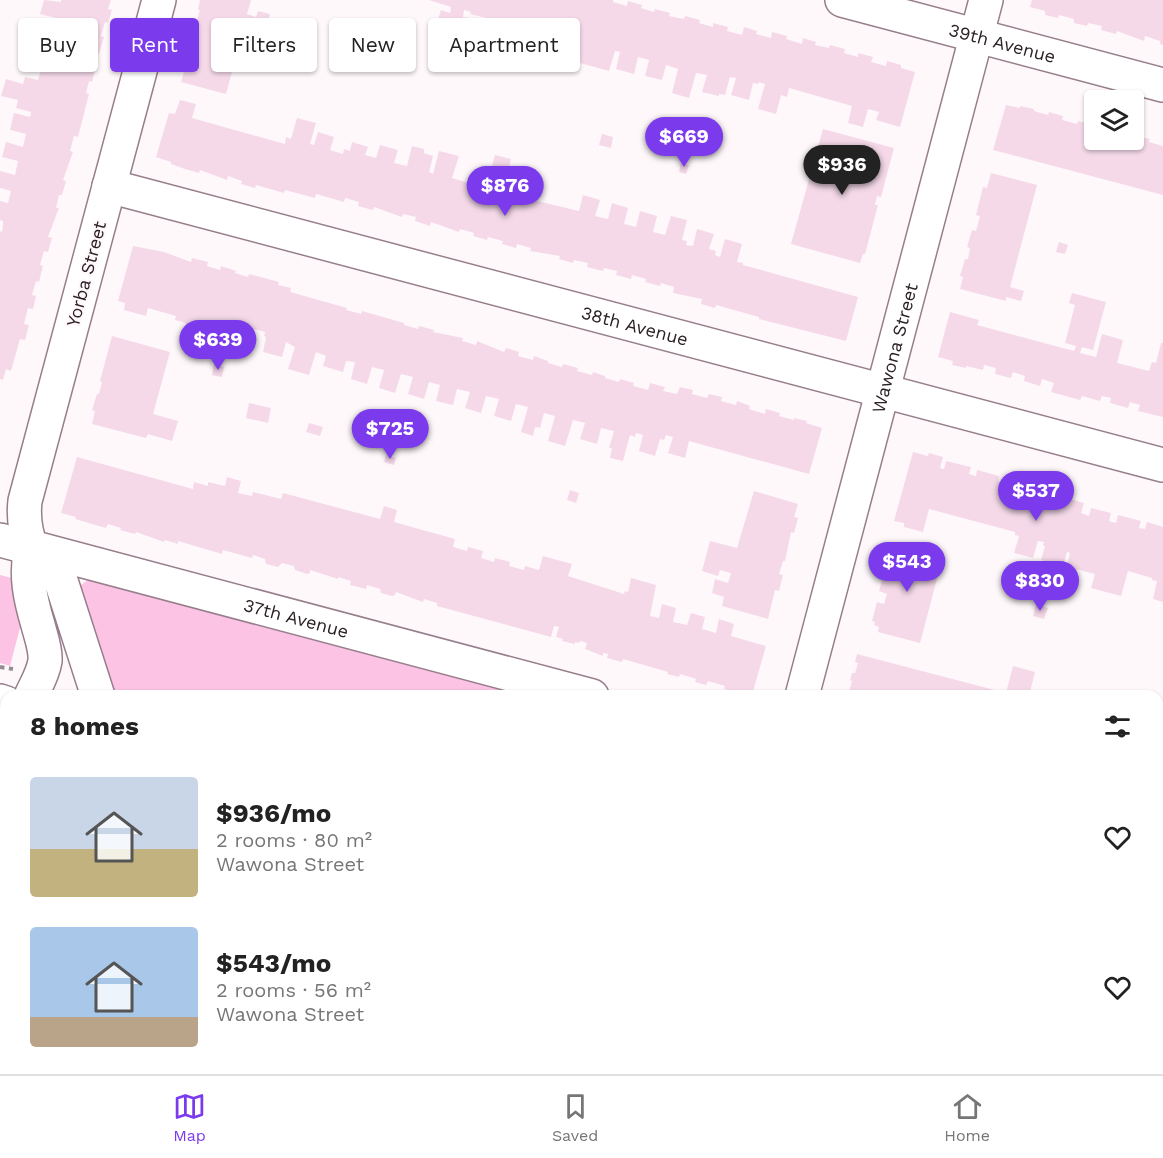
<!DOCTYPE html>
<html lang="en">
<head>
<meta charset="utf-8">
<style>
	body { margin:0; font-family:"Work Sans",sans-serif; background:#f2f2f2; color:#222; height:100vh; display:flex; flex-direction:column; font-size:22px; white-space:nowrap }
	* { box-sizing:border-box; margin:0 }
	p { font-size:20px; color:#767676 }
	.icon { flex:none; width:33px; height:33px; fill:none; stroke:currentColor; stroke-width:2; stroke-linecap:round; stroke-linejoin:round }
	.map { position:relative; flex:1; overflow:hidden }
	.details { position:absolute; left:0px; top:690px; width:1164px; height:384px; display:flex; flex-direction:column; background:#fff; border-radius:18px 18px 0 0; box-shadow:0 2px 4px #0004 }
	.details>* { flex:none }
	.guide { position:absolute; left:18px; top:18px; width:600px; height:54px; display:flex; gap:12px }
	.fabs { position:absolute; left:1084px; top:90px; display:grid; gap:12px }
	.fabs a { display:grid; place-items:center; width:60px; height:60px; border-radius:6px; background:#fff; box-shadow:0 2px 4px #0004; font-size:30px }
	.price { position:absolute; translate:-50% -51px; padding:0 14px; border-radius:21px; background:#7c3aed; color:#fff; font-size:20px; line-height:39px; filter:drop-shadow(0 2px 3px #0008) }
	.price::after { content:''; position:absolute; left:50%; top:36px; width:18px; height:14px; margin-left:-9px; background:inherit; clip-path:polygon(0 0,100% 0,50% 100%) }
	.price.on { background:#222; color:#fff }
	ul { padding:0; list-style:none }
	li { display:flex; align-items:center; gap:18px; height:150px; padding:0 30px }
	li span { display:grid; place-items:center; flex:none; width:168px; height:120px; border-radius:6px; color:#555 }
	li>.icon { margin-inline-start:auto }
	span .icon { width:72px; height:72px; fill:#fffc; stroke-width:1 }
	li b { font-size:26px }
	h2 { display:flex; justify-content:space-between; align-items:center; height:72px; padding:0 30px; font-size:26px }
	.pill { padding:0 21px; border-radius:6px; background:#fff; box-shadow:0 2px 4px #0004; font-size:21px; line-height:54px }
	.pill.on { background:#7c3aed; color:#fff }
	.dock { display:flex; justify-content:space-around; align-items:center; height:84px; border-top:2px solid #e0e0e0; background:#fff; font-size:16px; color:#767676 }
	.dock a { display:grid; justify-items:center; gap:3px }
	.dock .on { color:#7c3aed }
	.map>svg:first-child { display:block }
</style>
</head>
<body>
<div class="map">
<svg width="1163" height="1074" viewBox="0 0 1163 1074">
	<rect width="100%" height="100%" fill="#fef8fb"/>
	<path fill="#fcc3e4" d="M106 567 593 696H98L67 595Z
		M0 575 16 579 21 624 10 666 0 663Z
		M1158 846 1163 847V1009L1158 1008Z
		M581 1068H1158L1163 1074H604Z"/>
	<path fill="#f5d9e9" d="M44 0 61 2V0H111L108 9 112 10 108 23 105 22 101 36 104 37 99 54 95 53 92 65 96 66 92 82 89 81 86 93 89 94 78 137 74 136 70 151 73 152 63 180 66 181 62 195H59L56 208H59L48 237 52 238 48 252 44 251 40 265 43 266 39 282 36 281 32 295 36 296 33 309 28 308 24 324 29 325 25 340 20 339 11 371 6 369 3 380 0 379V231L2 232 3 225V221L0 220V201L8 203 11 191 0 188V171L15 175 18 161 2 157 6 142 23 147 26 134 10 130 14 113 30 117 31 112 16 108 18 100 1 96 6 79 23 84 25 77 38 80 56 18 40 14Z
		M200 0H251L247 14 256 17 258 11 270 14 264 37 243 31 226 94 181 82 185 68 182 67 186 53 189 54 192 40 189 39 193 23 196 24 200 10H198Z
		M429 0H613V2L627 6 628 1 642 5 641 8 654 12 655 9 670 13 669 16 684 19 685 16 700 20 699 23 713 27V23L728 27 727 31 742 35 744 27 757 31 756 34 771 38 772 32 787 36 786 39 802 44 803 38 816 42 815 45 829 48 830 45 845 49 844 53 858 57V53L873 57 871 62 886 66 887 61 901 65V68L915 72 900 127 876 120 879 112 868 109 863 127 848 123 852 106 789 88 787 97 781 95 776 114 758 109 765 84 759 82 758 84 753 83 749 100 731 95 736 78 730 77 725 95 719 94V96L702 92 707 75 696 73 689 98 672 93 678 69 666 65 662 80 645 76 649 60 638 57 634 74 616 69 620 52 615 51 609 71 580 63 577 71 519 57 528 28 470 14 471 12 464 10 463 17 469 18 464 37 435 29 441 10 450 13 451 7Z
		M1032 0H1163V45L1160 44V41L1145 36 1144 41 1117 31 1116 34 1101 30 1102 26 1088 23 1087 26 1074 23V19L1059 15 1058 18 1045 15V11L1030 7Z
		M180 100 196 104 192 118 285 144 286 137 291 139 297 118 316 123 310 144 314 145 318 132 334 137 330 150 343 154 344 149 350 151 352 142 368 147 365 155 376 158 380 145 398 150 394 163 407 166 412 146 424 149V153L433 156 429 172 433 174 439 151 459 156 452 178 496 191 497 188 487 185 495 155 511 159 509 167 522 171 516 193 503 189V192L521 197 527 175 543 180 537 201 579 211 583 195 600 200 595 216 608 219 612 203 628 208 624 224 636 227 640 211 657 216 653 232 665 235 671 216 687 220 682 240 687 241 686 245 693 246 697 229 714 234 709 249 716 251 715 255 720 257 725 239 742 244 737 262 743 263V265L858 297 846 341 759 319V317L716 305 715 308 701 304 702 299 673 293 674 287 661 283 660 286 645 282 646 279 632 275 631 279 616 275 617 271 604 268 603 271 587 267 588 263 574 260 573 263 559 259 560 256 530 251 531 248 517 244 516 248 502 244 503 241 488 237 487 240 473 236 474 233 460 229 459 232 431 222 430 226 415 221 416 217 403 214 402 217 374 207 373 210 358 206 359 202 345 198 344 202 316 194 315 198 285 190 284 193 256 185 255 188 241 184 242 181 228 176 227 180 200 170 199 173 185 169 171 164V162L156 157 169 113 175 114Z
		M1006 105 1020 108V106L1034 109V111L1048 115 1049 112 1063 116 1062 120 1077 124 1078 121 1092 124 1091 127 1095 128V140H1134L1135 136 1150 139 1149 142 1163 146V195L993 150Z
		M823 129 894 148 881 197 877 196 875 205H878L865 254H863L860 263 791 244Z
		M602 134 613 137 611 148 599 145Z
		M671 134 681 137 677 150 667 147Z
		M681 163 689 165 686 174 679 172Z
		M991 173 1037 185 1010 287 1024 291 1021 301 1006 297V301L960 289 963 277 960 276 965 259H968L970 248 967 247 972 230 976 231 980 216 976 215 983 187 987 188Z
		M1059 242 1068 245 1065 254 1056 252Z
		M133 246 164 252 191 262 192 258 208 262 207 266 220 270 221 266 236 271 235 273 248 277 249 274 279 282 278 285 291 288 290 292 347 308 346 310 361 314 362 311 404 323V325L418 329 419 326 434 330 433 332 463 338 462 341 476 345 477 341 504 352 506 348 519 352 518 356 533 360 534 356 548 361V363L562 367 563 364 578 368 577 371 592 375 593 372 605 376V378L619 382 620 379 634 383 633 386 648 390 650 383 665 387 663 391 677 394 680 387 693 390 692 394 707 398 709 394 722 397 721 401 736 405 737 401 750 406 749 409 765 414 766 409 780 413 779 416 794 420V418L807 421 806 423 822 428 809 474 689 441 685 458 668 453 673 437 666 435 664 440 660 439 655 456 639 451 643 435 636 433 635 437 630 435 623 461 610 458 612 448H609L614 431 601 428 597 444 580 439 585 423 573 420 565 446 548 441 555 416 544 413 540 428 535 427 533 436 521 432 528 407 516 404 511 421 494 416 499 399 486 396 481 413 465 408 470 392 457 389 453 405 436 401 440 385 429 382 424 399 408 394 413 377 401 374 395 393 379 388 384 370 372 367 367 384 351 379 355 362 346 361 343 372 323 366 326 356 316 352 309 375 288 369 295 347 286 342 282 357 263 352 266 337 264 336 265 332 246 327 244 334 205 324 203 333 185 329 186 323 175 320 176 316 148 308 146 316 124 310 125 303 118 301Z
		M1072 293 1106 302 1093 350 1082 347 1080 353 1096 357 1102 334 1123 340 1117 363 1149 371 1152 362 1156 363 1161 343H1163V417L1138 411 1140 405 1130 402 1128 408 1110 403 1111 398 1102 396 1100 401 1082 396 1080 400 1051 392 1054 383 1042 379 1040 386 1024 381 1025 376 1013 372 1011 378 995 374 996 368 984 365 983 370 966 366V368L952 365 953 361 938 357 950 312 979 320 977 325 1074 351 1076 346 1065 343 1075 305 1069 303Z
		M112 336 170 352 153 414 178 421 172 441 148 434 146 438 92 424 95 411 92 410 97 394H99L102 382 100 381Z
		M214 364 224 367 222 377 212 375Z
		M249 403 271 408 268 423 246 418Z
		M309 423 323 427 320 436 306 432Z
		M368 429 382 432 378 449 364 445Z
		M913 452 928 456 929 453 943 457 940 468 944 469 946 461 971 467 969 474 976 476 977 470 999 476 998 481 1003 483 1004 476 1029 482 1026 492 1033 494 1035 487 1056 493 1054 504 1060 505 1062 497 1084 503 1081 513 1089 516 1091 508 1111 513 1109 521 1116 523 1118 515 1141 521 1139 528 1145 529 1147 522 1163 527V602L1153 599 1157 581 1152 580V578L1128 571 1121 596 1091 588 1095 574 1067 567 1070 553 1067 552 1063 566 1041 560 1045 546 1043 545 1044 542 1038 541 1033 558 1014 553 1019 536 1015 535V532L929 509 923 532 904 527V523L894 521Z
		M386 455 396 458 394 465 384 462Z
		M77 457 193 489 194 482 208 486V482L225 486 227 477 241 481 238 493 252 496 253 492 281 499 283 493 380 519 384 506 397 510 394 522 455 539 453 547 467 551 468 547 483 551 481 558 494 562 495 558 510 562 509 566 524 570 525 566 539 570 543 556 572 564 568 576 624 594 625 591 628 592 631 578 656 585 650 616 659 618 662 604 676 608 673 622 687 625 691 613 705 617 702 629 716 633 719 619 734 624 731 636 766 646 752 695 724 689 725 686 708 681 706 685 695 682 696 679 693 678 680 674 679 677 667 674 668 672 623 659 622 662 607 658 608 654 603 653V656L585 649 587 643 580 641 579 643 575 642V644L562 641 563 639 556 637 559 627 554 626 551 637 437 606V603L424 599 423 602 396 592 395 595 392 596 381 593 380 589 367 585 366 589 350 585 351 581 338 577V579L310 570V573L307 574 295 570 294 566 282 563 278 567 266 564 265 559 253 555 252 558 223 550 222 554 178 541V544L165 540 164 542 136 532 135 534 120 530 121 528 108 524 106 528 75 519 76 517 61 513Z
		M570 490 579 493 576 503 567 500Z
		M754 491 798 504 794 517 798 518 794 533 791 532 785 561H783L779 574 783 575 779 591 775 590 768 619 722 606 724 597 712 593 715 579 728 583 731 573 720 570 718 576 702 571 710 541 737 548Z
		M898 545 943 556 920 643 878 632 879 627 874 625 875 622 872 621 877 602 884 604 887 594 879 591 891 549 897 551Z
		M1036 605 1048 608 1044 619 1033 616Z
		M857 654 1006 693 1013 666 1035 672 1029 696H848L852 681 850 680 852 673H855L858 663 855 662Z
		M1158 714 1163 715V798L1160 797 1161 793H1158Z
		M0 973 6 974V1040L0 1039Z
		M337 1068 336 1072 340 1073 342 1068 369 1069 367 1074H122V1071L113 1069Z
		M380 1069 396 1073V1074H371L372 1070 379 1073Z"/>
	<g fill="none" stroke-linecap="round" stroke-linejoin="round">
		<defs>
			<g id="minor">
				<path id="s1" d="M159 0 25 501C23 518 25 531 31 547L592 696"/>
				<path id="s2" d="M842 0 1163 85"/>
				<path id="s3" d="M109 186 1163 465"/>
				<path id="s4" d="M802 696 986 0"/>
				<path d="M1158 846 1163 847"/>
				<path d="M0 913 6 915"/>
				<path d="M587 1068 610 1074"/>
				<path d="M726 1074V1068"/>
			</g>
			<path id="major" d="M0 540C33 548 43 551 61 581L98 696
				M31 547C25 575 30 598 38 625 41 637 46 649 45 661 43 674 36 685 31 696
				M0 701 6 703
				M0 756 6 758
				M0 825 6 817
				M0 874 6 869
				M1158 1008 1163 1009
				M1158 1062 1163 1064"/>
		</defs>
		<use href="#minor" stroke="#977e8c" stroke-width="36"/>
		<use href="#major" stroke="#977e8c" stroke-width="36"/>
		<path stroke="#958d91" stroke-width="4" stroke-dasharray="4.5 4.5" stroke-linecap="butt" d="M0 667 13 669
			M1158 971 1163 972
			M1025 1068 1048 1074"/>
		<use href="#minor" stroke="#fff" stroke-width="33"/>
		<use href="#major" stroke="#fff" stroke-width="33"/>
	</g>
	<g text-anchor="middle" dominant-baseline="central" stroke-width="4.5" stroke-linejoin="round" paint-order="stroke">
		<g font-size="18" fill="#2b2127" stroke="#fef8fb">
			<text stroke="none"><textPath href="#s2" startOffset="166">39th Avenue</textPath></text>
			<text transform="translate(86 274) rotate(-75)">Yorba Street</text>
			<text stroke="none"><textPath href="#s3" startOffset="544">38th Avenue</textPath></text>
			<text stroke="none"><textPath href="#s4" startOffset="360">Wawona Street</textPath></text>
			<text stroke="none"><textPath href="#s1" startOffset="840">37th Avenue</textPath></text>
		</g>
	</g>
</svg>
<div class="fabs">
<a><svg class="icon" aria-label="layers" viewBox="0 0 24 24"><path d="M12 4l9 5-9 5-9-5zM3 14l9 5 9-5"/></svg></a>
</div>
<b class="price" style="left:684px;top:168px">$669</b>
<b class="price on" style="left:842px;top:196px">$936</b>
<b class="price" style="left:505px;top:217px">$876</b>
<b class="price" style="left:218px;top:371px">$639</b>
<b class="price" style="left:390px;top:460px">$725</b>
<b class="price" style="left:1036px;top:522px">$537</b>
<b class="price" style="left:907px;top:593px">$543</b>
<b class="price" style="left:1040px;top:612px">$830</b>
<div class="guide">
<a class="pill">Buy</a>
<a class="pill on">Rent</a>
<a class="pill">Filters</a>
<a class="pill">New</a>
<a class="pill">Apartment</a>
</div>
<section class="details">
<h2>8 homes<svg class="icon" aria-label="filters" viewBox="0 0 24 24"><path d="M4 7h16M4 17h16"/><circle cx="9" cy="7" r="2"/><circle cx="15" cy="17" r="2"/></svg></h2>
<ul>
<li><span style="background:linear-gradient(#c9d6e8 60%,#c2b280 0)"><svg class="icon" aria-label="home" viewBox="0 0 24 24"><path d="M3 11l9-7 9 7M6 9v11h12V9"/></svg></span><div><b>$936/mo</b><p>2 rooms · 80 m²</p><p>Wawona Street</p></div><svg class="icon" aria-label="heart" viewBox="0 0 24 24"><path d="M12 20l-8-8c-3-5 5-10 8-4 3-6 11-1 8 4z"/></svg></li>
<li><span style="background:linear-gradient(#a9c7e8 75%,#b9a48a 0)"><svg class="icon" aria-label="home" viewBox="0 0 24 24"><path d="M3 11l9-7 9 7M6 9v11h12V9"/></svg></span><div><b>$543/mo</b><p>2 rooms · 56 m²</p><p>Wawona Street</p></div><svg class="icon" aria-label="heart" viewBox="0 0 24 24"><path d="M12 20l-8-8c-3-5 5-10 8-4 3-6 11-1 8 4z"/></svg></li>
</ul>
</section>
</div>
<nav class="dock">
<a class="on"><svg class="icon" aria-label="map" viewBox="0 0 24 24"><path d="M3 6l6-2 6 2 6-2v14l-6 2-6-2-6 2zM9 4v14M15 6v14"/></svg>Map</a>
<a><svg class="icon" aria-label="saved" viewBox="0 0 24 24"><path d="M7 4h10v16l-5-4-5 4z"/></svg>Saved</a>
<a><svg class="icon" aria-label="home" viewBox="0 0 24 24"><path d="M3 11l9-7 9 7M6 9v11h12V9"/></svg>Home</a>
</nav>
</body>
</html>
